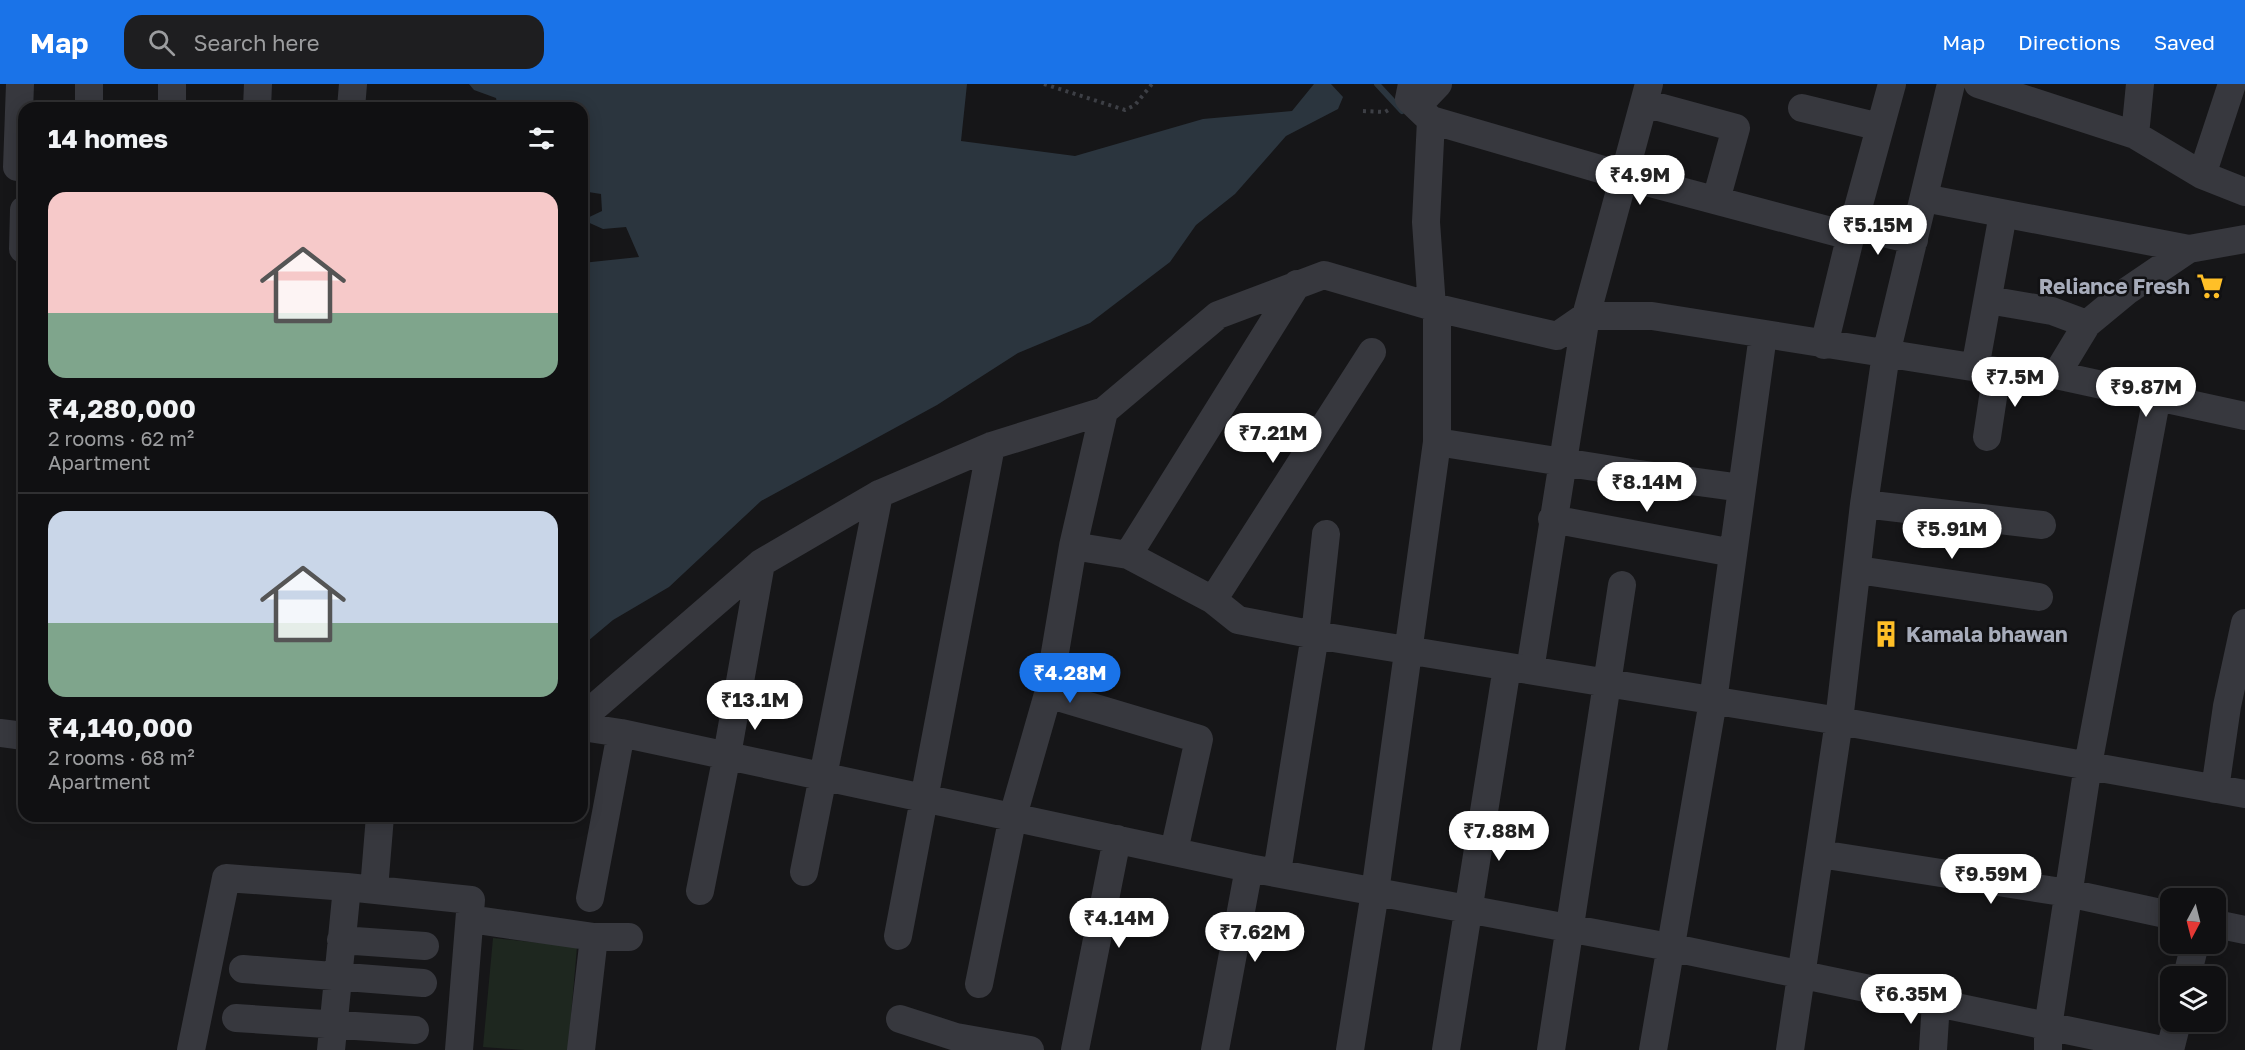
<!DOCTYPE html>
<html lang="en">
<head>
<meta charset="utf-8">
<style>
	body { margin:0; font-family:"Golos Text",sans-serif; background:#1e1e20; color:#f1f3f6; height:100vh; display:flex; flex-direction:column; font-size:22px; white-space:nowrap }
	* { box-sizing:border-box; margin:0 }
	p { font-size:20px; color:#9c9d9f }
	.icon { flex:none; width:33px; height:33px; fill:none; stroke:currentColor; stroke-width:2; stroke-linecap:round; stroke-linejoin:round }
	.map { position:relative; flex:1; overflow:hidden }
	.panel { position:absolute; left:18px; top:18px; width:570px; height:720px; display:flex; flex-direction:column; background:#101012; border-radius:18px; box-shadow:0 3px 15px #0003,0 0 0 2px #303032 }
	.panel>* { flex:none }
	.needle { width:39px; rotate:187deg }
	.tools { position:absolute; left:2160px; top:804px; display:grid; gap:12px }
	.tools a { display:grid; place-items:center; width:66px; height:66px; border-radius:12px; background:#101012; box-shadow:0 3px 15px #0003,0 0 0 2px #303032; font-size:30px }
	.price { position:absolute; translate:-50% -51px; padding:0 14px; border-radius:21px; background:#fff; color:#222; font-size:20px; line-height:39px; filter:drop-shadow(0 2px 3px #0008) }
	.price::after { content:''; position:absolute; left:50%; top:36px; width:18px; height:14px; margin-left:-9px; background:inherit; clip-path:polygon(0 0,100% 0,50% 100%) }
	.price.current { background:#1a73e8; color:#fff }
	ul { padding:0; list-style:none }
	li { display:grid; align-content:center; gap:12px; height:318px; padding:0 30px }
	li+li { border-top:2px solid #303032 }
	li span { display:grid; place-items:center; height:186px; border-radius:18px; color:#555 }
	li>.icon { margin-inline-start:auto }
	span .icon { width:108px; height:108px; fill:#fffc; stroke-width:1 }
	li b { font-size:26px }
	h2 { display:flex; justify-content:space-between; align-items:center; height:72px; padding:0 30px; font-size:26px }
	header { display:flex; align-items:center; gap:36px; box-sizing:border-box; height:84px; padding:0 30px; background:#1a73e8; color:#fff }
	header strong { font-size:28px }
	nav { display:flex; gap:33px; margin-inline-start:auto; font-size:21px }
	.search { width:420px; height:54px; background:#1e1e20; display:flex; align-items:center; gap:15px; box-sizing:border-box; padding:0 21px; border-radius:18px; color:#9c9d9f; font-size:22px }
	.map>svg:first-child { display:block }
</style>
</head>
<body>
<header>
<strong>Map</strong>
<div class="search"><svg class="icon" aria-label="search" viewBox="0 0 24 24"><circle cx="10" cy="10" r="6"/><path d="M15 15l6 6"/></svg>Search here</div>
<nav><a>Map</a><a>Directions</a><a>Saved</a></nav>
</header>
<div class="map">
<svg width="2245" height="966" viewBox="0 0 2245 966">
	<rect width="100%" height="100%" fill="#161618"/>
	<path fill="#1e271f" d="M493 854 577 863 568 966H524L483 963Z"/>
	<path fill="#2b353e" d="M469 0H967L961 57 1075 72 1203 35 1292 27 1314 0H1331L1343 13 1338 25 1286 52 1235 110 1196 141 1170 178 1090 239 1018 269 937 321 761 417 669 503 613 536 582 562V179L639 173 626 143 603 145 583 136 602 127 601 110 582 107V24H498L496 14 474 6Z"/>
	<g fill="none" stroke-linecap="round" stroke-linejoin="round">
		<path stroke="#2b353e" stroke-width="6" d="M1377 0 1402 27"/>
		<path stroke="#3d3f45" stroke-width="4" stroke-dasharray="3 4.5" stroke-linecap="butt" d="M1044 0 1125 26 1135 21 1152 0
			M1363 27 1385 28 1390 25"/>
		<path stroke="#37383e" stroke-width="28" d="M1412 0 1409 15 1431 36 1624 92 1850 152
			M1978 0 2135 51
			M2140 0 2135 51 2202 91 2245 108
			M1644 19 1736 44 1716 116
			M1417 22 1438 0
			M89 24V0
			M172 24V0
			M257 24 258 0
			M351 24 353 0
			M1802 24 1880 43
			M1431 36 1426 138 1432 223
			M17 83 20 0
			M2202 91 2232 0
			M1924 114 2189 165
			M1853 142 1914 156
			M23 165 24 126
			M1988 216 2052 227 2087 240
			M1824 261 1853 142 1892 0
			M1975 284 2003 130
			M2056 291 2087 240 2127 207 2189 165 2245 155
			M1987 353 1997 287
			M1437 358 1632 389 1742 404
			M1864 420 2042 441
			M1552 435 1733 469
			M1073 462 1128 471 1213 516 1238 536 1315 551 1839 637 2245 710
			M1128 471 1297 200
			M1858 486 2039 513
			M1213 516 1372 268
			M1530 586 1586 232 1649 0
			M1048 610 1199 655 1174 767
			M582 634 761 479 879 410 991 362 1104 327 1218 231 1324 191 1437 224 1557 252 1586 232H1652L1997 287 2056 291 2245 332
			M582 643 621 649 1249 784 1669 863 2162 966
			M0 649 24 652
			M2215 705 2227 622 2245 539
			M1820 770 2068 809 2170 831
			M804 788 879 410
			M1277 788 1315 551 1326 450
			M374 805 380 732
			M700 807 727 671 761 479
			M590 814 621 649
			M470 835 594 853H629
			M2216 840 2245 846
			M898 852 991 362
			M341 856 425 862
			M243 885 423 899
			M2187 892 2195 860
			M979 900 1013 732 1048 610 1073 462 1104 327
			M236 934 415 946
			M900 935 956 953 1030 966
			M191 966 226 794 347 803
			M331 966 347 803 471 816 459 966
			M581 966 594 853
			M1075 966 1117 755
			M1215 966 1249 784
			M1350 966 1375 808 1437 358V224
			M1446 966 1507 583
			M1551 966 1622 501
			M1653 966 1713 617 1763 251
			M1790 966 1839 637 1864 420 1886 270 1951 0
			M1933 966 1936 918
			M2048 966V943L2088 681 2157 312
			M2170 966 2177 938"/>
	</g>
	<defs>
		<symbol id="supermarket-bare" viewBox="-9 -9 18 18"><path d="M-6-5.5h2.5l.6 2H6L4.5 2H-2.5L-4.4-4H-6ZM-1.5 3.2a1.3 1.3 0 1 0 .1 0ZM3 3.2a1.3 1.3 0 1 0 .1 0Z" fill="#ffbf27" stroke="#111113" stroke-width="2.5" paint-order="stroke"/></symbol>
		<symbol id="building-bare" viewBox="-9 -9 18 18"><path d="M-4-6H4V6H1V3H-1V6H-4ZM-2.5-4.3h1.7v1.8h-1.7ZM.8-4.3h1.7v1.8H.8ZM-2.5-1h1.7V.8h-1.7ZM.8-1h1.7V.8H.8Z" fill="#ffbf27" stroke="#111113" stroke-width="2.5" paint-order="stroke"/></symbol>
	</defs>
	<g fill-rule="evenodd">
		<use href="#supermarket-bare" x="2191" y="183" width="38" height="38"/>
		<use href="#building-bare" x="1867" y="531" width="38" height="38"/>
	</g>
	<g text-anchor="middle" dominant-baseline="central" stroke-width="5" stroke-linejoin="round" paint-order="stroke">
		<g font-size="21" font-weight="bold" fill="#a7acba" stroke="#111113" text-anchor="end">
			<text x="2190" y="202">Reliance Fresh</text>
			<text x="1906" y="550" text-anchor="start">Kamala bhawan</text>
		</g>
	</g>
</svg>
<div class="tools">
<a><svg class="needle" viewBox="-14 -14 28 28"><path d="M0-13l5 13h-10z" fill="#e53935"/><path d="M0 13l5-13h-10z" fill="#9c9d9f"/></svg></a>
<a><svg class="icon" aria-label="layers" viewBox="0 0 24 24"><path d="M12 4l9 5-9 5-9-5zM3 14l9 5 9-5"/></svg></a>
</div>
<b class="price" style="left:1640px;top:122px">₹4.9M</b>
<b class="price" style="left:1878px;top:172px">₹5.15M</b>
<b class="price" style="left:2015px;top:324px">₹7.5M</b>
<b class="price" style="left:2146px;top:334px">₹9.87M</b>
<b class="price" style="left:1273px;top:380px">₹7.21M</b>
<b class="price" style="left:1647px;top:429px">₹8.14M</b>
<b class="price" style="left:1952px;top:476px">₹5.91M</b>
<b class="price current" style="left:1070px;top:620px">₹4.28M</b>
<b class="price" style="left:755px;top:647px">₹13.1M</b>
<b class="price" style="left:1499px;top:778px">₹7.88M</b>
<b class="price" style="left:1991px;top:821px">₹9.59M</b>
<b class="price" style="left:1119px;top:865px">₹4.14M</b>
<b class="price" style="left:1255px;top:879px">₹7.62M</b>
<b class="price" style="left:1911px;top:941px">₹6.35M</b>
<section class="panel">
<h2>14 homes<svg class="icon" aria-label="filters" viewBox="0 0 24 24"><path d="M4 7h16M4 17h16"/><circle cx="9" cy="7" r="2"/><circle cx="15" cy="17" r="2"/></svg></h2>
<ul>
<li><span style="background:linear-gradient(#f6c9c9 65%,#7fa58c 0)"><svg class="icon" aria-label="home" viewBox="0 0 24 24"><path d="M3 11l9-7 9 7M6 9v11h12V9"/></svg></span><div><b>₹4,280,000</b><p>2 rooms · 62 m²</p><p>Apartment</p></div></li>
<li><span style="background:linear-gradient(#c9d6e8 60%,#7fa58c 0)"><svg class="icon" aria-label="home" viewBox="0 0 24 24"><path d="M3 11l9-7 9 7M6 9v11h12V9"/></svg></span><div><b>₹4,140,000</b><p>2 rooms · 68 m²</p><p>Apartment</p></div></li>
</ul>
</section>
</div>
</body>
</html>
